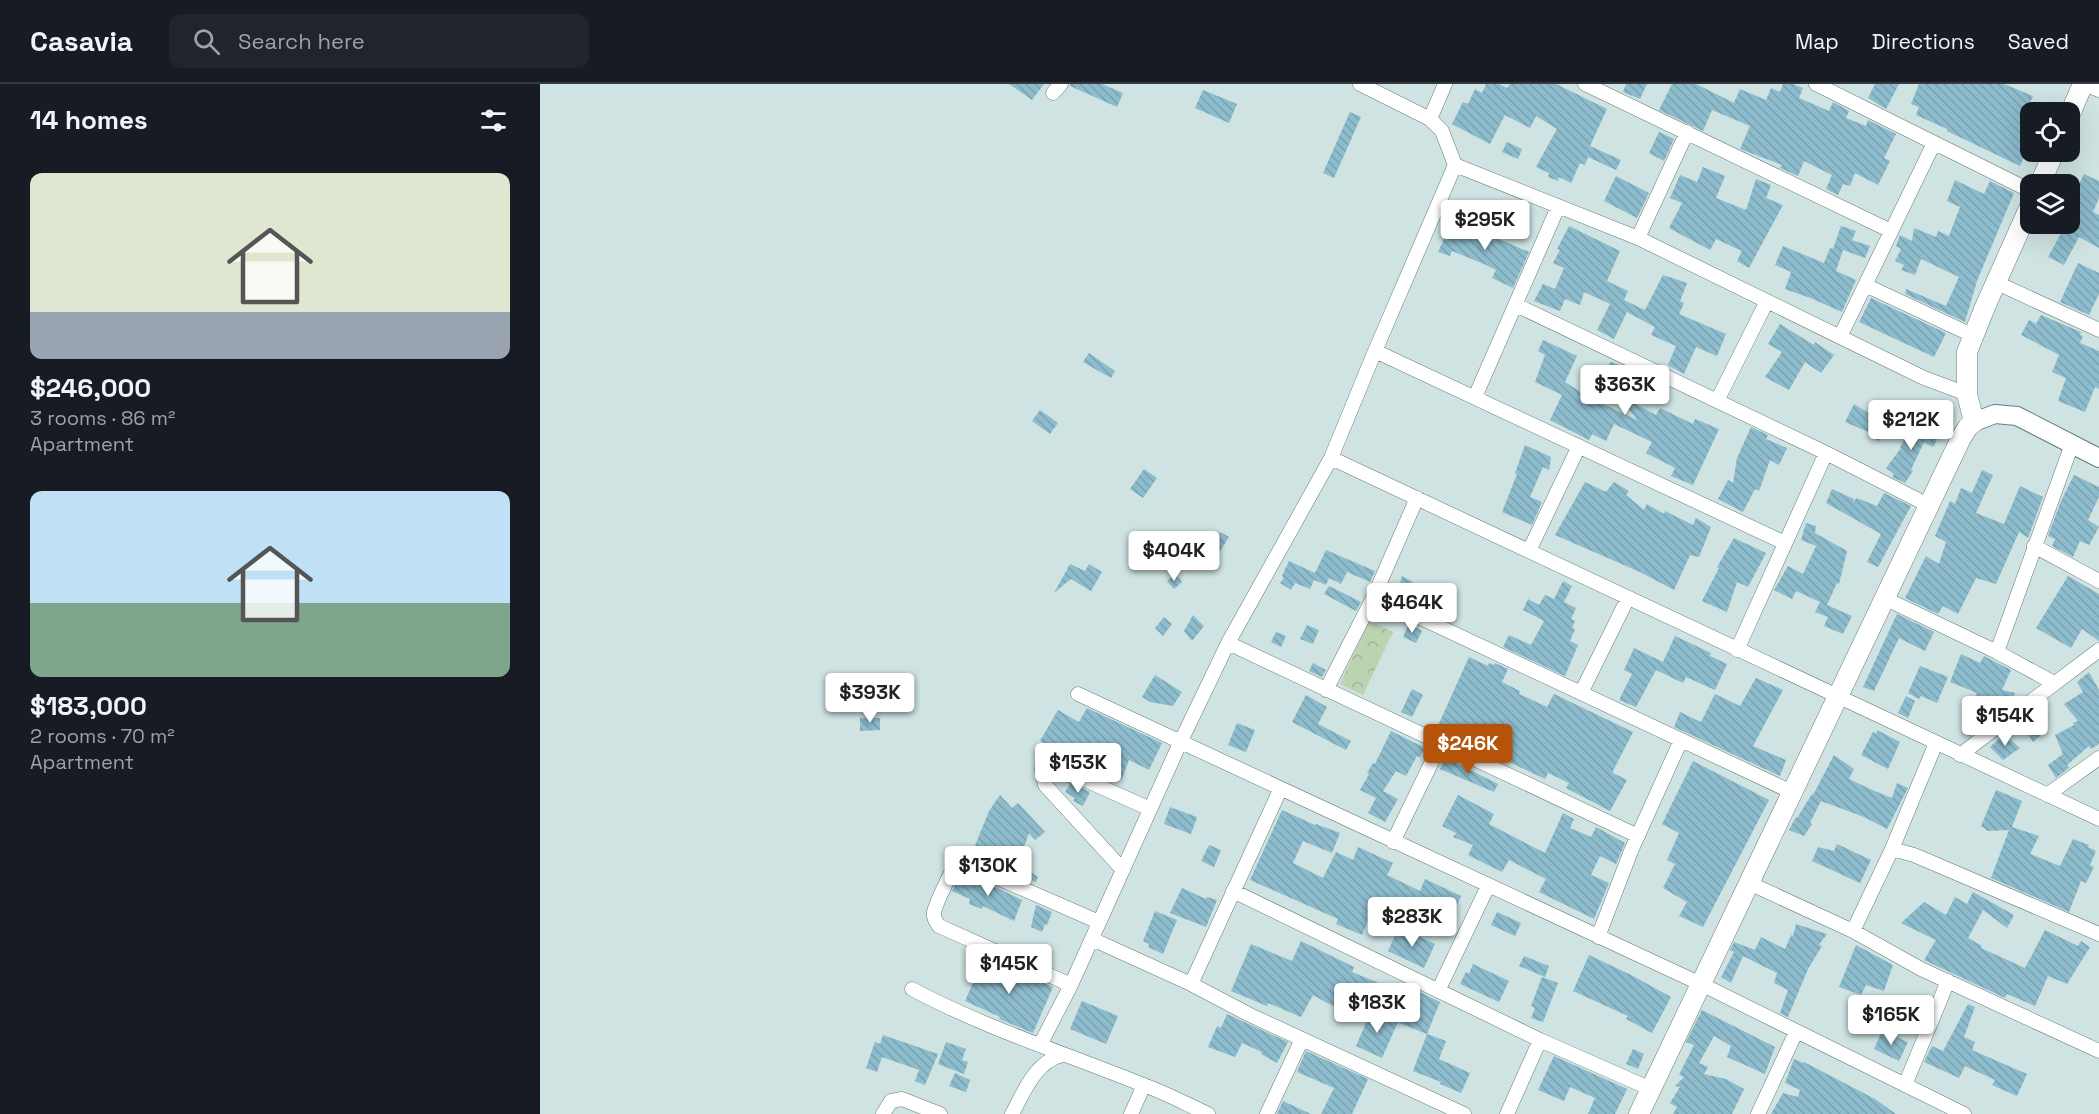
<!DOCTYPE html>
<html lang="en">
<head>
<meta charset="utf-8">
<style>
	body { margin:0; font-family:"Space Grotesk",sans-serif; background:#20242c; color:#f1f3f6; height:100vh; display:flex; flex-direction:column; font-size:22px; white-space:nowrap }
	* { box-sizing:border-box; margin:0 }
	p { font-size:20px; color:#9ea1a6 }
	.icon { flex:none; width:33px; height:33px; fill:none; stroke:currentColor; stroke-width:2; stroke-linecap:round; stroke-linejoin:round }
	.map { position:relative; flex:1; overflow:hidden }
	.side { display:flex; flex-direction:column; background:#171b24; width:540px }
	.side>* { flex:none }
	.controls { position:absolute; left:1480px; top:18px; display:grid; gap:12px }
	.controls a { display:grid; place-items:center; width:60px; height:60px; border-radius:12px; background:#171b24; box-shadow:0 6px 24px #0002; font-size:30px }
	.price { position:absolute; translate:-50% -51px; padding:0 14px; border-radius:6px; background:#fff; color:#222; font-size:20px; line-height:39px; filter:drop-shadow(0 2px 3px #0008) }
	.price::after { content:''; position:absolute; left:50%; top:36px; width:18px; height:14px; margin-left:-9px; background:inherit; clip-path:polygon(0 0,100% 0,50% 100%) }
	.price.current { background:#b45309; color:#fff }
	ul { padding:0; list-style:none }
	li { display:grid; align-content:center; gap:12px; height:318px; padding:0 30px }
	li span { display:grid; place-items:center; height:186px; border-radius:12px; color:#555 }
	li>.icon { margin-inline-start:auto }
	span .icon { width:108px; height:108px; fill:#fffc; stroke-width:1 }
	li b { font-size:26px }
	h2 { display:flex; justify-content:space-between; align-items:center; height:72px; padding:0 30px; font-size:26px }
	header { display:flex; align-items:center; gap:36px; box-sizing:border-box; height:84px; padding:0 30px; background:#171b24; border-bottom:2px solid #363941 }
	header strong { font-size:28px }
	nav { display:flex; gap:33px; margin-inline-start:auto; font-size:21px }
	.search { width:420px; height:54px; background:#20242c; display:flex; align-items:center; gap:15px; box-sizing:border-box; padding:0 21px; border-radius:12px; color:#9ea1a6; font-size:22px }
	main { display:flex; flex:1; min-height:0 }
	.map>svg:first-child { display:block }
</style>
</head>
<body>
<header>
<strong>Casavia</strong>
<div class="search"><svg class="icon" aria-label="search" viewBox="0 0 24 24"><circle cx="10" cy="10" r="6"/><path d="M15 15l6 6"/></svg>Search here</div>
<nav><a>Map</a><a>Directions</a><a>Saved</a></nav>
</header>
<main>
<section class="side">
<h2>14 homes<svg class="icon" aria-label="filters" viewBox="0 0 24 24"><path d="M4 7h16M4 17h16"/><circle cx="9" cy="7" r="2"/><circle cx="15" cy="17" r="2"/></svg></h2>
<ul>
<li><span style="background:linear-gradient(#dfe7d0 75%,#9aa5b1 0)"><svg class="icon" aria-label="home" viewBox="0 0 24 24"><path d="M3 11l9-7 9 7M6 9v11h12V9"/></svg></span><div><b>$246,000</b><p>3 rooms · 86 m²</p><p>Apartment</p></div></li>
<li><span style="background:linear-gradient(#bfe0f5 60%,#7fa58c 0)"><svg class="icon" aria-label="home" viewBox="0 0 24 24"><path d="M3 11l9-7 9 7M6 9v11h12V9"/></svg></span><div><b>$183,000</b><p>2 rooms · 70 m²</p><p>Apartment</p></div></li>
</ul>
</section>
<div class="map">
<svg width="1559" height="1030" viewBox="0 0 1559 1030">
	<defs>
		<pattern id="forest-crowns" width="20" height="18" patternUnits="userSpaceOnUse" patternTransform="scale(1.5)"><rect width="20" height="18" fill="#bcd3b2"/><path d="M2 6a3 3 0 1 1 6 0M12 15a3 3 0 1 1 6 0" fill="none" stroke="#a1b599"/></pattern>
		<pattern id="building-back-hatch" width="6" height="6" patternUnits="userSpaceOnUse" patternTransform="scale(1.5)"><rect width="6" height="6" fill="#8dbccd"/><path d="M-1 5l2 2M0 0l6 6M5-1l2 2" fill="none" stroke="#79a1b0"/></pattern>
	</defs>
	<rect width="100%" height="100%" fill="#cee3e2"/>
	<path fill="url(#forest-crowns)" d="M829 537 853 548 823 611 800 600Z"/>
	<path fill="url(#building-back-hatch)" d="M469 0H504L492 16Z
		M530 0H562L583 9 577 23 530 2Z
		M946 0H959L967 4 970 0H1016L1067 25 1050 62 1081 76 1076 86 1048 73 1045 81 1040 79 1031 99 1019 93 1018 97 1008 93 1009 89 996 83 1017 45 996 32 990 44 965 31 950 60 912 40 923 18 928 20 935 5 942 9Z
		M1086 0H1107L1100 15 1083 8Z
		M1132 0H1156L1194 19 1200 5 1226 16 1231 4 1240 8 1243 0H1253L1263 4 1259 14 1289 27 1293 18 1309 27 1306 34 1326 42 1328 36 1356 50 1344 74 1350 77 1338 101 1315 89 1310 102 1303 100 1298 111 1286 105 1292 91 1264 77 1258 92 1240 84 1242 81 1200 65 1210 42 1172 26 1163 47 1119 26Z
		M1335 0H1359L1346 25 1328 14Z
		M1379 0H1464L1493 12 1487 26 1491 28V57L1480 82 1407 47V45L1376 31 1379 23 1371 20Z
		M663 6 697 20 689 39 655 24Z
		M810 28 821 33 794 94 783 89Z
		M1119 48 1134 55 1124 77 1109 69Z
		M967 58 982 65 978 75 962 68Z
		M1163 83 1185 92 1176 114 1206 126 1216 95 1231 101 1226 114 1243 121 1209 184 1197 177 1202 167 1176 155 1170 166 1129 144 1142 119 1130 114 1140 91 1157 98Z
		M1544 90 1559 97V114L1553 128 1559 131V164L1539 153 1524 181 1508 173 1526 140H1530V119Z
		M1076 92 1109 109 1097 134 1064 117Z
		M1415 96 1444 110 1450 97 1474 109 1437 197 1425 238 1365 210 1366 205 1406 222 1419 193 1381 175 1375 191 1361 186 1364 181 1355 177 1361 165 1356 162 1360 151 1372 157 1374 144 1396 153 1398 147 1409 152 1420 123 1407 117Z
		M914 133 932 140 931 143 989 168 973 204 952 194 956 186 944 180 912 167 910 172 898 168Z
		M1029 142 1080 167 1067 197 1088 207 1084 216 1105 226 1123 191 1147 199 1140 217 1144 219 1139 230 1186 250 1177 272 1156 263 1144 290 1128 281 1136 262 1111 251 1115 243 1087 228 1074 255 1057 246 1070 220 1044 208 1040 221 1025 215 1020 227 994 217 1003 200 1015 205 1024 184 1013 179 1020 166 1017 165Z
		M1301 142 1316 147 1312 156 1330 162 1325 174 1303 166 1296 187 1316 196 1302 228 1273 215 1245 205 1251 188 1235 181 1243 162 1284 179 1290 164 1293 165Z
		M1538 179 1559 189V210L1549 231 1520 218Z
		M1331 214 1406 249 1394 273 1319 238Z
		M1501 231 1541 248 1540 251 1543 252 1540 259 1559 267V305L1555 303 1545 328 1518 317 1526 294 1512 288 1519 271 1481 251 1489 236 1496 240Z
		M1240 240 1274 261 1275 258 1294 271 1281 289 1265 278 1249 306 1225 293 1242 268 1228 260Z
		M1003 256 1037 272 1025 298 1055 317V316L1097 336 1062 289 1071 278 1082 282 1080 286 1098 295 1088 316 1116 331 1120 324 1153 340 1155 335 1179 345 1153 401 1131 392 1135 384 1106 369 1112 358 1074 340 1066 357 1052 350 1049 356 1010 336 1022 311 995 298 1005 271 998 267Z
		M549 269 575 287 571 294 543 278Z
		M1314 320 1330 330 1334 322 1350 330 1345 340H1347L1340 357 1329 353 1331 349 1305 338Z
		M500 326 518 339 510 350 492 337Z
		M1373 337 1400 351 1393 363 1384 358 1371 386 1373 387 1365 399 1352 393 1354 390 1346 384 1361 364H1360Z
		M1211 343 1228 351 1226 355 1247 364 1239 381 1230 376 1219 407 1215 405 1203 428 1178 415 1188 396 1193 399 1197 374Z
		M985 361 1011 373 1009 386 1003 383 990 413 1002 418 992 441 962 428 977 390 975 389Z
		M604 385 617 394 603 414 590 405Z
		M1442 386 1453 391 1436 429 1464 440 1480 402 1503 413 1488 454 1479 448 1456 500 1436 494 1418 530 1403 522 1398 530 1365 514 1386 472 1399 480 1406 458 1395 452 1410 417 1415 420 1421 404 1432 409Z
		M1534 391 1559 403V413L1548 436 1559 443 1549 461 1540 457 1533 473 1512 462 1515 455 1508 452 1521 417Z
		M1045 398 1066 408 1074 398 1089 407 1086 411 1104 426 1107 420 1124 430 1125 427 1153 441 1156 434 1171 443 1159 473 1150 471 1134 506 1100 488 1015 451Z
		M1292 405 1314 415 1313 418 1317 414 1337 422 1344 409 1371 422 1338 483 1327 478 1341 450 1286 419Z
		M1266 439 1276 442 1275 449 1307 467 1299 500 1297 499 1287 521 1312 532 1303 550 1284 542 1288 533 1275 528 1280 518 1256 507 1252 515 1234 506 1248 482 1263 490 1276 462 1261 456Z
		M680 448 689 453 677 472 668 467Z
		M1194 454 1226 469 1208 503 1197 498 1187 528 1162 517 1179 484 1177 483Z
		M786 466 835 487 830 498 807 488 801 500 789 494 786 501 774 496 770 505 755 499 751 506 740 499 744 494 742 492 749 477 775 489Z
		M530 480 545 487 549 480 562 488 551 507 531 495 514 509Z
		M635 490 642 498 634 505 627 497Z
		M862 492 873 498 864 516 856 513Z
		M1528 492 1559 510V557L1542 545 1531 564 1496 544Z
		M1023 497 1032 502 1024 518 1036 524 1031 535 1035 537 1032 544 1035 545 1030 557 1038 561 1025 592 963 563 969 551 991 561 1004 537 983 526 988 515 999 521 1005 511 1014 515Z
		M789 502 821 518 816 527 784 510Z
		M1357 530 1394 548 1385 567 1359 554 1334 607 1323 603Z
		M653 531 664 542 652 557 644 547Z
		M624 533 632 540 623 552 615 544Z
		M869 540 882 547 876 559 863 553Z
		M767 541 779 546 773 560 760 555Z
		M736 548 746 552 741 563 731 558Z
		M1135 552 1171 569 1170 572 1187 580 1175 606 1146 593 1143 599 1116 586 1096 623 1079 616 1092 590 1084 586 1094 564 1123 578Z
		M1421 570 1440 579 1444 572 1471 586 1462 606 1475 609 1469 623 1466 625 1458 621 1447 640 1430 652 1423 650 1436 640 1424 634 1437 609 1410 598Z
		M929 573 948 582 949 579 954 581 955 579 968 585 962 598 980 607 979 610 1007 623 1014 610 1093 648 1073 687V689L1087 696 1070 727 1026 704 1029 699 1008 689 1005 695 959 673 949 669 947 671 896 646Z
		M773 579 786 586 782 593 769 587Z
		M1380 582 1408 593 1397 619 1381 612 1379 615 1368 609Z
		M1549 588 1559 606V660L1551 665 1549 662 1527 681 1529 684 1516 694 1508 681 1523 670 1515 651 1534 641 1533 639 1538 637 1524 620 1543 608 1537 598Z
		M615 591 642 608 633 622 610 618 602 613Z
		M1216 594 1243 606 1213 662 1246 676 1240 692 1134 643 1140 628 1161 638 1175 610 1200 622Z
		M872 605 883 611 872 633 861 628Z
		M766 611 787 623 778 640 811 657 806 666 752 638Z
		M1366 612 1375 617 1368 634 1358 629Z
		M547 624 622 659 609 686 589 676 582 695 565 688 573 667 553 658 540 684 517 672 519 668 500 657 518 626 539 638Z
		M1488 631 1501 651 1493 658 1480 637Z
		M320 634H340V646L320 647Z
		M697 639 715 646 706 668 688 661Z
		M1337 646 1360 658 1348 685 1321 671 1333 648 1336 650Z
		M851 647 885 664 880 673 877 672 866 692 856 687 843 707 858 715 845 738 828 729 836 714 820 706 829 690 827 689 833 679 835 680Z
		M1464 650 1480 664 1463 676 1450 663Z
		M1294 671 1314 685 1309 695 1330 705 1352 714 1357 699 1368 704 1347 745 1324 733 1281 717 1270 739 1272 740 1264 752 1249 746 1256 733 1257 734 1272 710 1273 711Z
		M906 674 958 700 954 708 900 685Z
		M1153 677 1229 716 1163 843 1139 832 1147 818 1123 804 1135 780 1127 776 1139 749 1122 740Z
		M522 695 550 708 543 722 533 717 535 714 525 708 530 700Z
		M1456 706 1482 717 1472 743 1499 752 1490 770 1520 782 1533 755 1549 761 1548 763 1556 767 1550 781 1554 783 1546 799 1541 797 1529 828 1451 794 1469 746 1448 747 1441 742Z
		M460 711 472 724 478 719 505 748 495 756 489 749 478 780 498 793 496 798 443 777 444 773 432 769 449 727Z
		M918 711 954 730 949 740 1005 769 1023 729 1034 735 1030 744 1051 753 1056 743 1085 759 1076 780 1060 772 1051 791 1069 799 1054 835 999 808 1006 795 969 776 962 788 928 771 933 761 913 753 916 749 902 742Z
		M630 723 657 733 651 750 624 740Z
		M742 726 775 741 776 740 800 749 792 769 763 757 753 779 783 794 796 768 813 776 818 763 853 779 847 791 880 807 885 795 921 812 910 836 869 816 863 828 837 815 822 851 796 840 798 835 710 796Z
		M1297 760 1331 776 1320 799 1272 777 1278 763 1294 767Z
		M669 761 681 766 674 783 661 777Z
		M420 792 434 799 436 794 482 816 474 837 443 822 442 825 429 820 430 815 412 807Z
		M642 804 666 815 667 813 677 816 666 843 630 829Z
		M1433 808 1474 831 1467 844 1443 826 1428 854 1442 862 1441 864 1485 884 1505 846 1538 862 1541 857 1550 863 1527 900 1508 892 1495 922 1467 910 1465 914 1384 876 1396 856 1361 839 1384 818 1406 831 1415 813 1427 820Z
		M496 821 512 828 507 841 505 840 502 848 491 843Z
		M615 827 637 836 623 870 608 863 609 860 603 857Z
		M957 828 981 839 975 852 951 841Z
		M1256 840 1287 850 1279 861 1282 862 1268 885 1248 933 1240 929 1248 906 1234 899 1237 889 1203 872 1191 899 1181 893 1194 868 1190 866 1194 858 1215 866 1221 853 1245 865 1251 851 1253 852Z
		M859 843 895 860 884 884 848 867Z
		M761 857 814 883 812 888 841 900 826 936 787 919 773 911 761 933 728 919 727 922 691 907 711 860 752 877Z
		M1316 861 1353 881 1344 907 1326 901 1321 911 1299 903Z
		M1049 871 1093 892 1131 913 1112 949 1086 935 1088 932 1033 907Z
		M984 872 1009 882 1005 893 979 882Z
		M440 875 455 877 513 903 493 949 459 935 460 933 425 917 436 892Z
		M933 880 969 897 959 918 920 900 926 888 929 890Z
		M1002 893 1018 899 1003 938 991 934 995 924 991 922Z
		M873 905 900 918 887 950 906 957 899 975 930 989 921 1009 900 1000 901 998 873 987 887 950 859 939Z
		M542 917 578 932 566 960 530 945Z
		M1428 920 1435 923 1424 953 1435 958 1432 966 1487 990 1477 1012 1452 1001 1455 996 1425 982 1419 994 1384 978 1392 962 1403 967Z
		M1162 926 1235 963 1225 990 1187 973 1191 962 1174 952 1159 979 1168 983 1164 990 1186 995 1204 1005 1192 1030H1133L1137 1023 1130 1019 1140 1003 1135 1002 1144 993 1139 991 1154 961 1146 958Z
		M831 927 858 938 842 974 816 962Z
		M687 930 748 958 737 979 721 970 722 968 702 959 695 973 668 963 677 942 681 944Z
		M1342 947 1368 958 1359 977 1334 965Z
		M343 951 398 970 385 1001 375 997 379 986 342 973 337 988 326 984 335 958 340 960Z
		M406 958 426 965 422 976 428 978 424 990 398 980Z
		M1093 965 1104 970 1098 985 1086 980Z
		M766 967 828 995 812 1030H781L794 1004 757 988Z
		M1014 972 1087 1005 1075 1030H1048L1055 1014 1030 1003 1024 1017 998 1006Z
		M1254 975 1263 979 1264 978 1335 1015 1356 1030H1231L1243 1009 1258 1013 1260 1006 1245 999Z
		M415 989 430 996 426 1008 409 1002Z
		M743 1017 771 1030H737Z"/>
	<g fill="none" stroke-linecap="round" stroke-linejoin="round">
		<defs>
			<path id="minor" d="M1045 0 1351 147
				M1276 0 1491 107
				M1545 0 1559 6
				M513 9 521 0
				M890 35 905 0
				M915 81 1098 154 1384 294 1427 310
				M1098 154 1147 48
				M1457 199 1559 246
				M1325 201 1434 252
				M976 221 1286 369 1388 421
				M1300 253 1394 59
				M835 267 1245 459
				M935 313 1018 123
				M1177 317 1227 217
				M791 374 1559 735
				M1494 462 1559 497
				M989 467 1039 362
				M834 512 1252 708
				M1344 514 1457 568 1514 599
				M688 559 1098 752
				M1197 566 1286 369
				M1457 568 1532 360
				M786 606 834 512 877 414
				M1041 609 1088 514
				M538 610 1161 900 1424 1030
				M1420 671 1559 566
				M1507 711 1559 674
				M853 758 901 659
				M1352 765 1374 771 1559 850
				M583 786 505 701 502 685 505 681 510 680 610 725
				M1209 799 1313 847 1381 885 1559 967
				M693 807 1000 956 1111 1005
				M1313 847 1352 765 1396 659
				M1058 853 1091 767 1141 656
				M552 855 651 900 710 931 924 1030
				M651 900 740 706
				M531 901 399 842C396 838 393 834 394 828 396 819 412 785 418 778H421L559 838
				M372 905C445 944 524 969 601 1000 624 1008 646 1020 668 1030
				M898 907 948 802
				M500 961 531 901 640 659 688 559 791 374 835 267 915 81 902 47 890 35 820 0
				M1365 1001 1408 897
				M343 1030 351 1017 362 1015 400 1030
				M472 1030C484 1008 495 978 522 971
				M591 1030 604 1001
				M727 1030 762 955
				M967 1030 1000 956
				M1218 1030 1256 948"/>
			<path id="tertiary" d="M1434 338 1455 330 1477 332 1559 374"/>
			<path id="secondary" d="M1530 30 1543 0
				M1500 100 1514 68
				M1099 1030 1421 354 1428 343 1434 338 1427 310V268L1445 223 1491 120"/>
		</defs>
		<use href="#minor" stroke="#687b7a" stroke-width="15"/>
		<use href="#tertiary" stroke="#687b7a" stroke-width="20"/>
		<use href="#secondary" stroke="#687b7a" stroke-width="21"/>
		<use href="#minor" stroke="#fff" stroke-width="14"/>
		<use href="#tertiary" stroke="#fff" stroke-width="18"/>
		<use href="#secondary" stroke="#fff" stroke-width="20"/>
	</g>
</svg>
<div class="controls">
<a><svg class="icon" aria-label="locate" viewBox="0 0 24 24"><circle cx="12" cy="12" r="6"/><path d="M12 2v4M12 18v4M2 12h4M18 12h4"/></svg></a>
<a><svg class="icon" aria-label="layers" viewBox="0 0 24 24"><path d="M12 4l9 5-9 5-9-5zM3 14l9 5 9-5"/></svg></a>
</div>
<b class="price" style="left:945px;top:167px">$295K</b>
<b class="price" style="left:1085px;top:332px">$363K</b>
<b class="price" style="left:1371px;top:367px">$212K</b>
<b class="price" style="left:634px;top:498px">$404K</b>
<b class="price" style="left:872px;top:550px">$464K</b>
<b class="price" style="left:330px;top:640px">$393K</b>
<b class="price" style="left:1465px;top:663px">$154K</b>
<b class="price current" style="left:928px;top:691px">$246K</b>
<b class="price" style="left:538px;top:710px">$153K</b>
<b class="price" style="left:448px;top:813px">$130K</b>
<b class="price" style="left:872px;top:864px">$283K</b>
<b class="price" style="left:469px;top:911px">$145K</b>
<b class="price" style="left:837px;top:950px">$183K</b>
<b class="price" style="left:1351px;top:962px">$165K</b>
</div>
</main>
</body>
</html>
